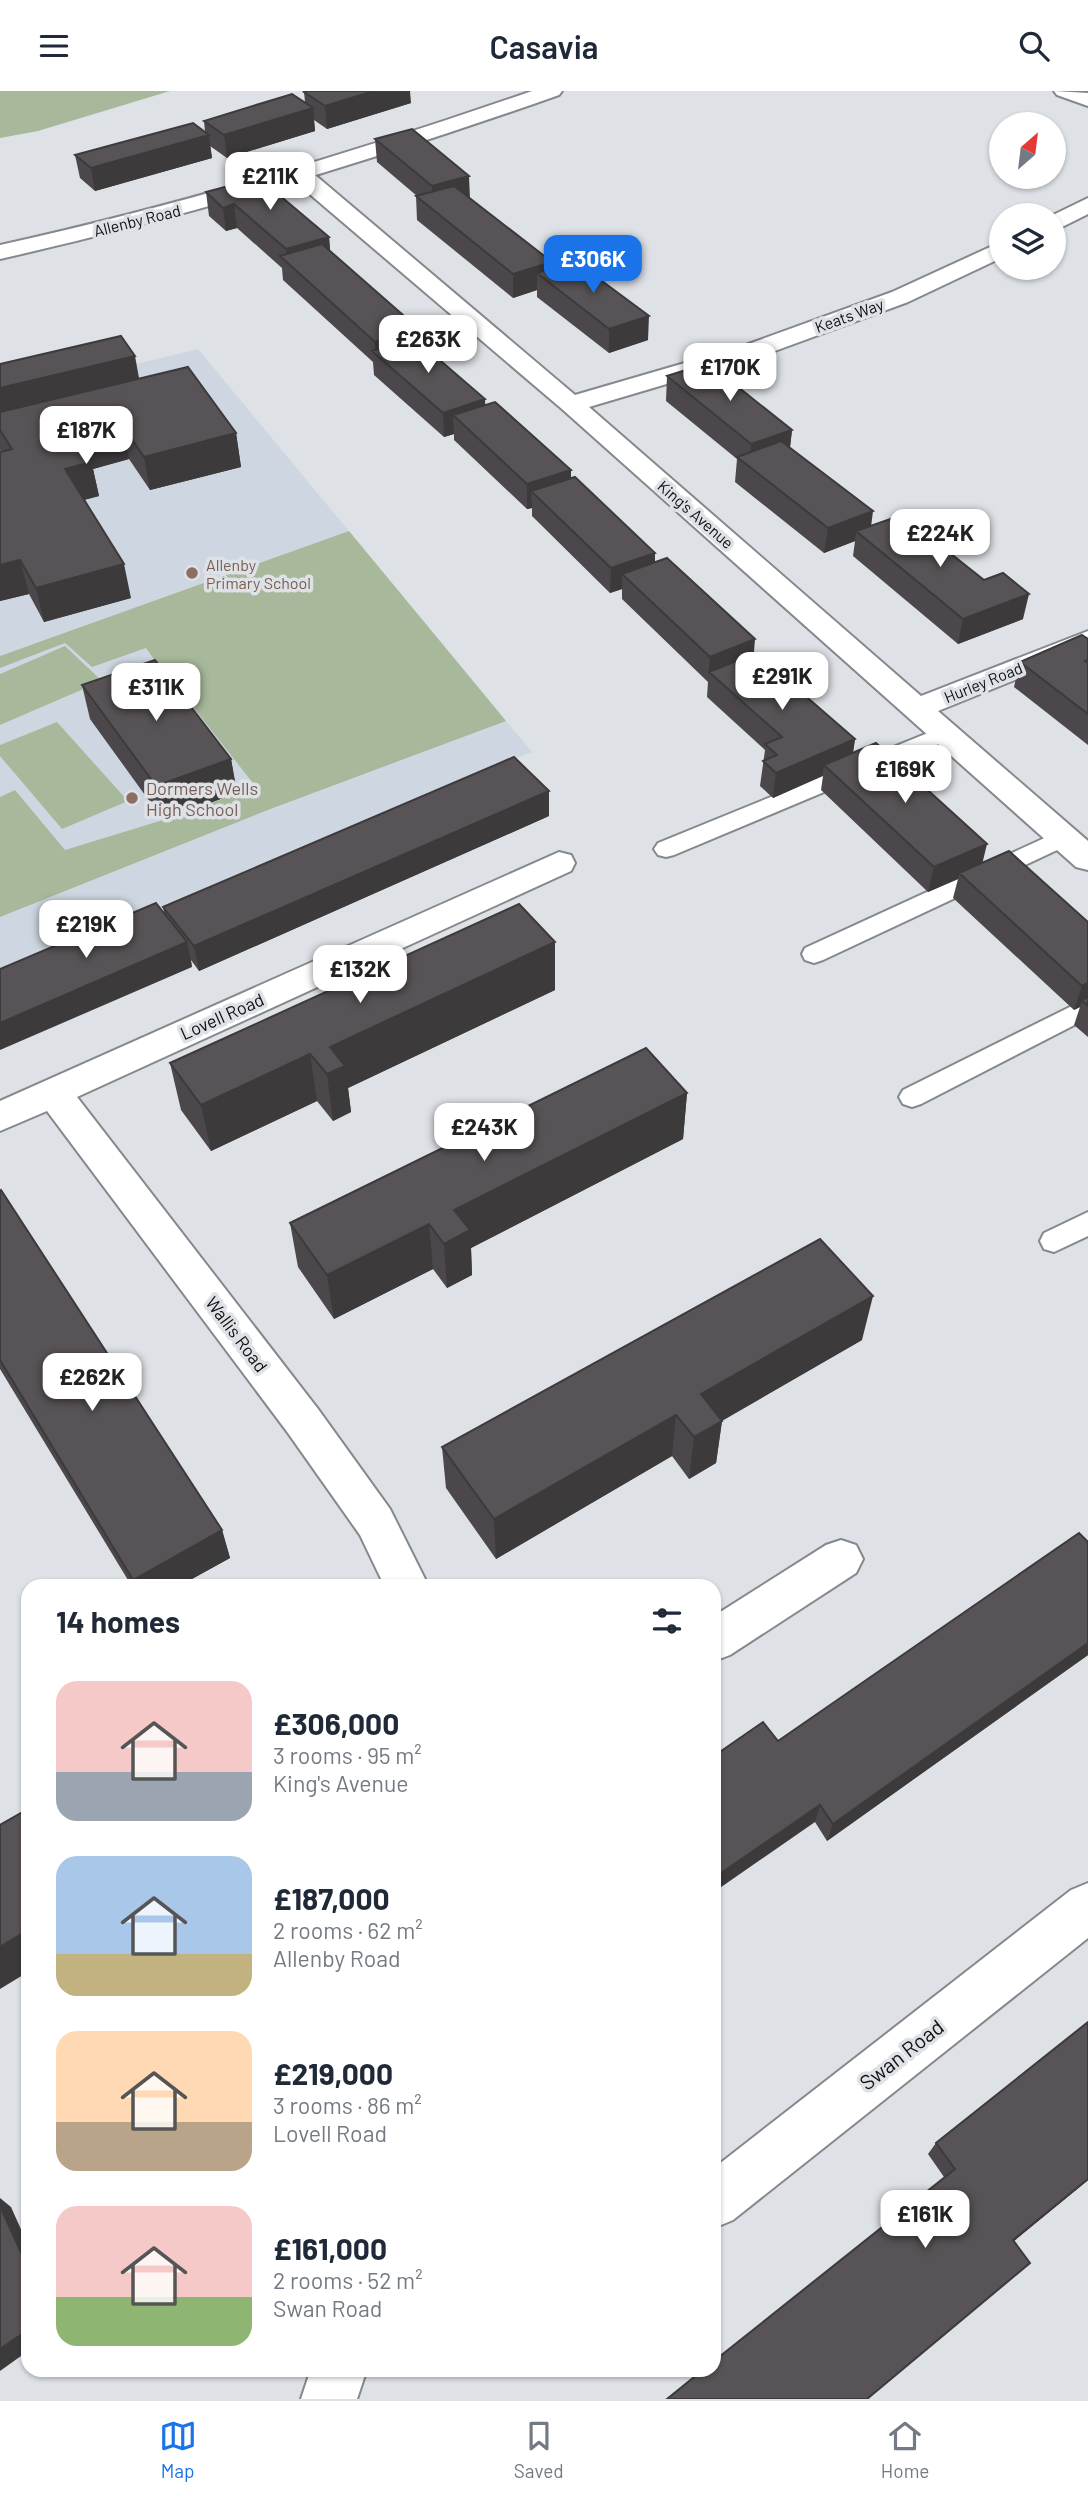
<!DOCTYPE html>
<html lang="en">
<head>
<meta charset="utf-8">
<style>
	body { margin:0; font-family:Barlow,sans-serif; background:#f2f2f3; color:#1f2937; height:100vh; display:flex; flex-direction:column; font-size:26px; white-space:nowrap }
	* { box-sizing:border-box; margin:0 }
	p { font-size:23px; color:#747a83 }
	.icon { flex:none; width:38px; height:38px; fill:none; stroke:currentColor; stroke-width:2; stroke-linecap:round; stroke-linejoin:round }
	.map { position:relative; flex:1; overflow:hidden }
	.sheet { position:absolute; left:21px; top:1488px; width:700px; height:798px; display:flex; flex-direction:column; background:#fff; border-radius:21px; box-shadow:0 2px 5px #0004 }
	.sheet>* { flex:none }
	.needle { width:46px; rotate:28deg }
	.tools { position:absolute; left:989px; top:21px; display:grid; gap:14px }
	.tools a { display:grid; place-items:center; width:77px; height:77px; border-radius:50%; background:#fff; box-shadow:0 2px 5px #0004; font-size:35px }
	.price { position:absolute; translate:-50% -60px; padding:0 16px; border-radius:14px; background:#fff; color:#222; font-size:23px; line-height:46px; filter:drop-shadow(0 2px 4px #0008) }
	.price::after { content:''; position:absolute; left:50%; top:42px; width:21px; height:16px; margin-left:-10px; background:inherit; clip-path:polygon(0 0,100% 0,50% 100%) }
	.price.selected { background:#1a73e8; color:#fff }
	ul { padding:0; list-style:none }
	li { display:flex; align-items:center; gap:21px; height:175px; padding:0 35px }
	li span { display:grid; place-items:center; flex:none; width:196px; height:140px; border-radius:21px; color:#555 }
	li>.icon { margin-inline-start:auto }
	span .icon { width:84px; height:84px; fill:#fffc; stroke-width:1 }
	li b { font-size:30px }
	h2 { display:flex; justify-content:space-between; align-items:center; height:84px; padding:0 35px; font-size:30px }
	header { display:flex; justify-content:space-between; align-items:center; height:91px; padding:0 35px; background:#fff; font-size:32px; font-weight:600 }
	.dock { display:flex; justify-content:space-around; align-items:center; height:98px; border-top:2px solid #e0e1e3; background:#fff; font-size:19px; color:#747a83 }
	.dock a { display:grid; justify-items:center; gap:4px }
	.dock .selected { color:#1a73e8 }
	.map>svg:first-child { display:block }
</style>
</head>
<body>
<header><svg class="icon" aria-label="menu" viewBox="0 0 24 24"><path d="M4 6h16M4 12h16M4 18h16"/></svg>Casavia<svg class="icon" aria-label="search" viewBox="0 0 24 24"><circle cx="10" cy="10" r="6"/><path d="M15 15l6 6"/></svg></header>
<div class="map">
<svg width="1088" height="2308" viewBox="0 0 1088 2308">
	<rect width="100%" height="100%" fill="#dee1e6"/>
	<path fill="#ced7e1" d="M198 258 532 661 302 755 0 886V306Z"/>
	<path fill="#a7b99a" d="M0 0H170L38 40 0 47Z
		M349 440 506 630 273 717 0 826V706L15 699 65 759 163 729 256 696 178 597 113 620 102 605 159 575 146 557 92 576 65 552 0 577V565Z
		M65 555 102 590 0 634V583Z
		M57 631 128 710 62 738 0 665V654Z"/>
	<g fill="none" stroke-linecap="round" stroke-linejoin="round">
		<defs>
			<path id="service" d="M945 635 953 637 956 642 953 647 674 764 666 766 658 764 654 758 658 752Z
				M1062 739 1070 741 1074 747 1070 753 823 869 814 872 805 869 802 863 805 857Z
				M1088 907V927L921 1013 912 1016 903 1013 899 1006 903 999Z
				M1088 1121V1145L1054 1161 1044 1158 1040 1150 1044 1142Z"/>
			<path id="minor" d="M1054 0 1088 2V15L1057 4Z
				M300 76 308 78 575 304 743 255 892 201 1001 151V167L908 211 761 265 589 316 921 605 1088 540V559L938 620 1088 750V779L1076 776 562 318 292 88 289 83 292 78Z
				M1088 107V123L1054 140 1053 124Z
				M559 761 571 764 575 772 571 780 77 1006 318 1318 390 1418 428 1494H384L360 1444 288 1342 47 1020 0 1040V1010Z
				M841 1449 856 1454 863 1468 856 1482 730 1564 714 1570V1525L826 1454Z
				M1088 1792V1847L733 2129 714 2137V2077L1071 1799Z
				M311 2278H367L357 2308H301Z"/>
			<path id="tertiary" d="M532 0H562L559 4C375 69 190 125 0 168V154C181 114 357 61 532 0Z"/>
		</defs>
		<use href="#service" stroke="#85888c" stroke-width="4"/>
		<use href="#minor" stroke="#85888c" stroke-width="4"/>
		<use href="#tertiary" stroke="#85888c" stroke-width="4"/>
		<use href="#service" fill="#fff" fill-rule="evenodd"/>
		<use href="#minor" fill="#fff" fill-rule="evenodd"/>
		<use href="#tertiary" fill="#fff" fill-rule="evenodd"/>
	</g>
	<path fill="#4b474a" d="M304 1 411 12 327 38 314 29 315 40 227 67 210 55 212 67 95 100 80 87 75 64 205 41 204 30 305 11Z
		M375 48 470 107 552 171V177L648 249 609 262 537 206V199L513 207 417 129 416 105H417L377 71Z
		M206 101 329 146 330 160 420 252 485 314 571 379V387L655 462V472L754 563 855 648 853 662 983 772 1088 831V946L1074 934 1080 916 1074 919 953 807 958 788 928 801 821 699 823 685 773 707 760 695 765 659 707 606 708 591 622 508V498L610 502 532 425V417L527 418 454 349V343L444 346 374 284 373 271 283 189 282 177 237 137 226 140 209 125Z
		M0 273 139 288 236 342 241 376 150 399 129 368 93 378 99 405 84 409 131 507 44 531 29 503 0 510 1 361 0 359Z
		M667 285 792 339 790 357 871 435 1023 528 958 553 853 465 855 450 824 462 735 391 737 368 666 310Z
		M1088 548V654L1014 596 1020 571Z
		M82 594 231 668 237 702 163 729 90 628Z
		M549 725 199 880 191 869 192 876 164 822 163 816Z
		M555 851V899L348 997 351 1021 333 1030 317 1010 211 1060 181 1019 170 972Z
		M687 1002 683 1048 471 1157 472 1184 447 1197 433 1178 334 1228 298 1176 290 1132Z
		M0 1100 222 1439 230 1467 181 1494H131L0 1278Z
		M862 1249 722 1330 716 1372 689 1388 672 1365 496 1468 446 1397 442 1356Z
		M1088 1451V1564L827 1750 815 1731 778 1650Z
		M1088 1931V2089L1014 2150 944 2086 928 2063 936 2052Z"/>
	<path fill="#3d3a3c" d="M374 0H410L411 12 327 38 325 15Z
		M313 17 315 40 227 67 224 44Z
		M209 44 212 67 95 100 91 77Z
		M469 85 470 108 433 118 432 95Z
		M234 113 237 137 226 140 223 117Z
		M329 146 331 170 287 171 286 158Z
		M552 171V193L537 182V199L513 207V183Z
		M649 225 648 249 609 262V238Z
		M419 238 420 262 376 264 375 251Z
		M135 265 141 298 0 332V297Z
		M485 308 486 332 453 324 454 343 444 346 443 322Z
		M123 335 129 368 93 378 99 405 72 412 65 378 76 346Z
		M792 339 789 364 749 376 751 353Z
		M236 342 241 376 150 399 144 366Z
		M571 379 570 403 531 400 532 417 527 418V393Z
		M873 420 870 444 856 440 855 450 824 462 828 437Z
		M655 462 654 487 622 483V498L610 502 611 477Z
		M20 469 29 503 0 510V474Z
		M124 473 131 507 44 531 36 497Z
		M1029 503 1023 528 958 553 963 528Z
		M755 548 753 573 709 581 708 591 710 566Z
		M855 648 851 673 824 674 822 685 773 707 776 682Z
		M231 668 237 702 163 729 156 695Z
		M549 700V725L199 880 194 855Z
		M987 753 981 778 959 782 958 788 928 801 934 776Z
		M187 851 192 876 0 959V932Z
		M555 851V899L348 997 351 1021 333 1030 327 983 330 956Z
		M1088 892V912L1082 909 1080 916 1074 919 1082 895Z
		M310 963 317 1010 211 1060 201 1014Z
		M687 1002 683 1048 471 1157 472 1184 447 1197 444 1153 454 1119Z
		M429 1133 433 1178 334 1228 327 1184Z
		M873 1205 862 1249 695 1345 701 1303Z
		M676 1324 672 1365 496 1468 494 1428Z
		M722 1330 716 1372 689 1388 694 1346Z
		M222 1439 230 1467 181 1494H136L133 1489Z
		M1088 1552V1564L827 1750 833 1733Z
		M820 1714 815 1731 714 1801V1787Z
		M28 1839V1881L0 1898V1856Z
		M1088 2088V2089L1003 2159 1013 2149Z
		M0 2107 11 2116 28 2154V2177L0 2115Z
		M28 2239V2260L0 2280V2258Z"/>
	<path fill="#575356" stroke="#3d3a3c" stroke-width="2" d="M307 0H374L325 15 304 1Z
		M292 3 313 17 224 44 204 30Z
		M193 32 209 44 91 77 75 64Z
		M412 38 469 85 432 95 375 48Z
		M259 87 329 146 286 158 234 113 223 117 206 101Z
		M454 95 552 171 513 183 416 105Z
		M322 153 419 238 375 251 280 165Z
		M575 170 649 225 609 238 537 182Z
		M121 245 135 265 0 297V273Z
		M413 246 485 308 443 322 372 260Z
		M708 272 792 339 751 353 667 285Z
		M188 276 236 342 144 366 123 335 76 346 92 371 65 378 124 473 36 497 20 469 0 474V361L12 358 0 339V321Z
		M495 311 571 379 527 393 453 324Z
		M781 350 873 420 828 437 737 366Z
		M575 386 655 462 611 477 531 400Z
		M902 424 984 489 1003 482 1029 503 963 528 856 440Z
		M667 467 755 548 710 566 622 483Z
		M1082 544 1088 548V568L1085 570 1088 572V623L1020 571Z
		M756 562 855 648 776 682 763 670 777 664 765 653 782 646 709 581Z
		M155 569 231 668 156 695 82 594Z
		M876 652 987 753 934 776 824 674Z
		M514 666 549 700 194 855 163 816Z
		M1009 760 1088 831V892L1082 895 959 782Z
		M156 812 187 851 0 932V878Z
		M519 813 555 851 330 956 345 975 327 983 310 963 201 1014 170 972Z
		M1088 906V915L1082 909Z
		M646 957 687 1002 454 1119 470 1139 444 1153 429 1133 327 1184 290 1132Z
		M1 1099 222 1439 133 1489 0 1269V1100Z
		M820 1148 873 1205 701 1303 722 1330 694 1346 676 1324 494 1428 442 1356Z
		M1079 1442 1088 1451V1552L833 1733 820 1714 714 1787V1665L763 1631 778 1650Z
		M28 1718V1839L0 1856V1734Z
		M1088 1931V2088L1013 2149 1030 2172 867 2308H667L704 2278H714V2270L955 2078 936 2052Z
		M0 2115 28 2177V2239L0 2258Z"/>
	<g fill="#8d6e63" stroke="#dee1e6" stroke-width="2.5">
		<circle cx="192" cy="482" r="7"/>
		<circle cx="132" cy="707" r="7"/>
	</g>
	<g text-anchor="middle" dominant-baseline="central" stroke-width="7" stroke-linejoin="round" paint-order="stroke">
		<g font-size="16" fill="#0f1011" stroke="#dee1e6">
			<text transform="translate(137 129) rotate(-14)">Allenby Road</text>
			<text transform="translate(849 224) rotate(-20)">Keats Way</text>
			<text transform="translate(696 423) rotate(41)">King's Avenue</text>
			<text transform="translate(983 591) rotate(-22)">Hurley Road</text>
		</g>
		<g font-size="16" fill="#785e54" stroke="#dee1e6" text-anchor="start">
			<text x="206" y="473">Allenby<tspan x="206" dy="18">Primary School</tspan></text>
		</g>
		<g font-size="18" fill="#785e54" stroke="#dee1e6" text-anchor="start">
			<text x="146" y="697">Dormers Wells<tspan x="146" dy="21">High School</tspan></text>
		</g>
		<g font-size="18" fill="#0f1011" stroke="#dee1e6">
			<text transform="translate(222 925) rotate(-24)">Lovell Road</text>
			<text transform="translate(237 1243) rotate(53)">Wallis Road</text>
		</g>
		<g font-size="21" fill="#0f1011" stroke="#dee1e6">
			<text transform="translate(901 1963) rotate(-38)">Swan Road</text>
		</g>
	</g>
</svg>
<div class="tools">
<a><svg class="needle" viewBox="-14 -14 28 28"><path d="M0-13l5 13h-10z" fill="#e53935"/><path d="M0 13l5-13h-10z" fill="#747a83"/></svg></a>
<a><svg class="icon" aria-label="layers" viewBox="0 0 24 24"><path d="M12 4l9 5-9 5-9-5zM3 14l9 5 9-5"/></svg></a>
</div>
<b class="price" style="left:270px;top:121px">£211K</b>
<b class="price selected" style="left:593px;top:204px">£306K</b>
<b class="price" style="left:428px;top:284px">£263K</b>
<b class="price" style="left:730px;top:312px">£170K</b>
<b class="price" style="left:86px;top:375px">£187K</b>
<b class="price" style="left:940px;top:478px">£224K</b>
<b class="price" style="left:782px;top:621px">£291K</b>
<b class="price" style="left:156px;top:632px">£311K</b>
<b class="price" style="left:905px;top:714px">£169K</b>
<b class="price" style="left:86px;top:869px">£219K</b>
<b class="price" style="left:360px;top:914px">£132K</b>
<b class="price" style="left:484px;top:1072px">£243K</b>
<b class="price" style="left:92px;top:1322px">£262K</b>
<b class="price" style="left:925px;top:2159px">£161K</b>
<section class="sheet">
<h2>14 homes<svg class="icon" aria-label="filters" viewBox="0 0 24 24"><path d="M4 7h16M4 17h16"/><circle cx="9" cy="7" r="2"/><circle cx="15" cy="17" r="2"/></svg></h2>
<ul>
<li><span style="background:linear-gradient(#f6c9c9 65%,#9aa5b1 0)"><svg class="icon" aria-label="home" viewBox="0 0 24 24"><path d="M3 11l9-7 9 7M6 9v11h12V9"/></svg></span><div><b>£306,000</b><p>3 rooms · 95 m²</p><p>King's Avenue</p></div></li>
<li><span style="background:linear-gradient(#a9c7e8 70%,#c2b280 0)"><svg class="icon" aria-label="home" viewBox="0 0 24 24"><path d="M3 11l9-7 9 7M6 9v11h12V9"/></svg></span><div><b>£187,000</b><p>2 rooms · 62 m²</p><p>Allenby Road</p></div></li>
<li><span style="background:linear-gradient(#ffd9b3 65%,#b9a48a 0)"><svg class="icon" aria-label="home" viewBox="0 0 24 24"><path d="M3 11l9-7 9 7M6 9v11h12V9"/></svg></span><div><b>£219,000</b><p>3 rooms · 86 m²</p><p>Lovell Road</p></div></li>
<li><span style="background:linear-gradient(#f6c9c9 65%,#8fb573 0)"><svg class="icon" aria-label="home" viewBox="0 0 24 24"><path d="M3 11l9-7 9 7M6 9v11h12V9"/></svg></span><div><b>£161,000</b><p>2 rooms · 52 m²</p><p>Swan Road</p></div></li>
</ul>
</section>
</div>
<nav class="dock">
<a class="selected"><svg class="icon" aria-label="map" viewBox="0 0 24 24"><path d="M3 6l6-2 6 2 6-2v14l-6 2-6-2-6 2zM9 4v14M15 6v14"/></svg>Map</a>
<a><svg class="icon" aria-label="saved" viewBox="0 0 24 24"><path d="M7 4h10v16l-5-4-5 4z"/></svg>Saved</a>
<a><svg class="icon" aria-label="home" viewBox="0 0 24 24"><path d="M3 11l9-7 9 7M6 9v11h12V9"/></svg>Home</a>
</nav>
</body>
</html>
